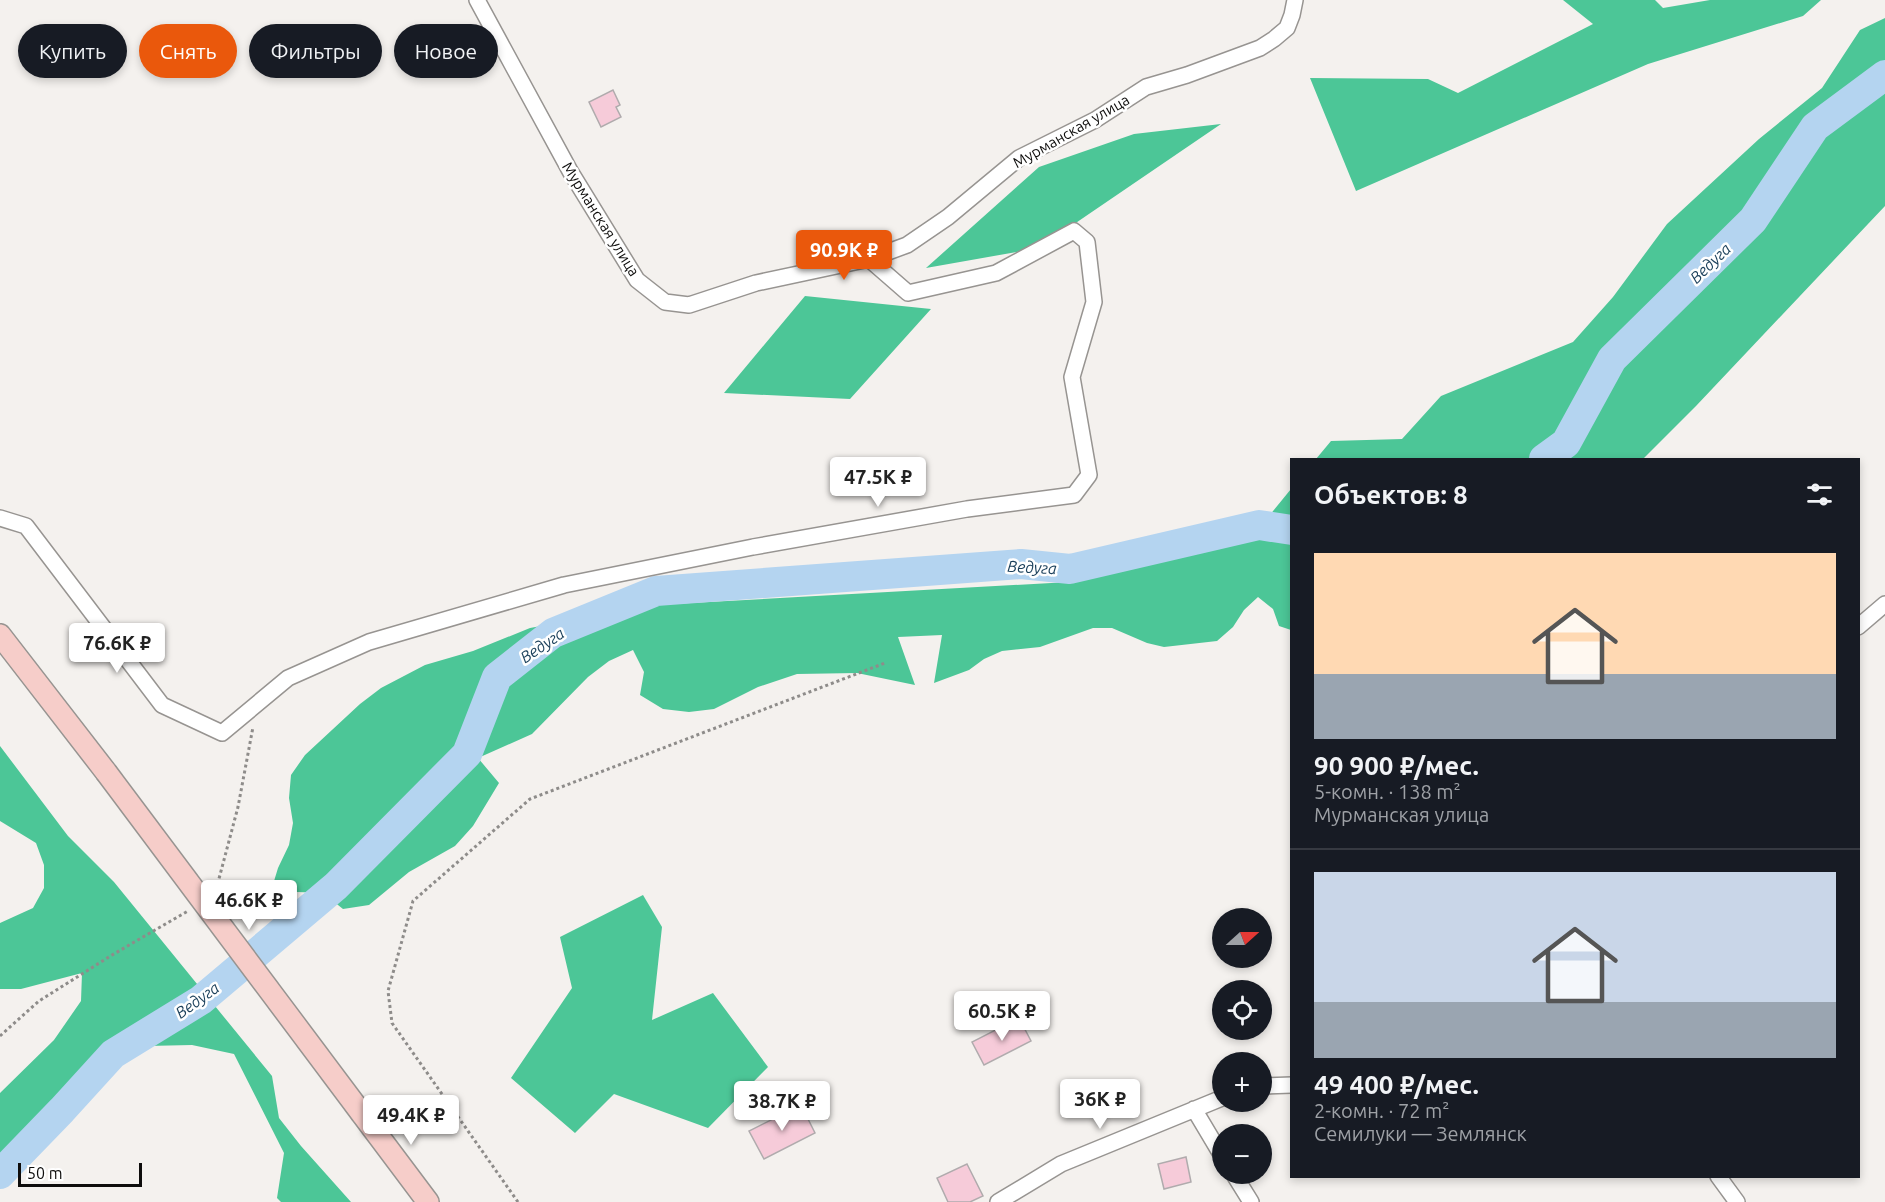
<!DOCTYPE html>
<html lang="ru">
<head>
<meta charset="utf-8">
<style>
	body { margin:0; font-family:Ubuntu,sans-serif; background:#20242c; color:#f1f3f6; height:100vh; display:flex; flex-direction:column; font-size:22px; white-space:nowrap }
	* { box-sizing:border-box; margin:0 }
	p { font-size:20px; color:#9ea1a6 }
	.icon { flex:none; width:33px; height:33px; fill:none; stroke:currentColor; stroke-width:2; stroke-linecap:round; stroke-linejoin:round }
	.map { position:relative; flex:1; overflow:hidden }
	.sheet { position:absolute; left:1290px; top:458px; width:570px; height:720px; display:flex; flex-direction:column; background:#171b24; border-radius:0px; box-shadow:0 3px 9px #0003 }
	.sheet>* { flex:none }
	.hud { position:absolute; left:18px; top:24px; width:570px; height:54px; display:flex; gap:12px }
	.needle { width:39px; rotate:69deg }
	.tools { position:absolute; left:1212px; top:908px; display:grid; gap:12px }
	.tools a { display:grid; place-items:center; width:60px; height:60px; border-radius:50%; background:#171b24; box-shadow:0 3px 9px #0003; font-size:30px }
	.scale { position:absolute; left:18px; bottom:15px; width:124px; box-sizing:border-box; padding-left:6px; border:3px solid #0e0d0c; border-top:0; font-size:16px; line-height:21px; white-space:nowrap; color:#0e0d0c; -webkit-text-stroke:4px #fff; paint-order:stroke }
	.price { position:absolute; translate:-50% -51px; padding:0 14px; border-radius:6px; background:#fff; color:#222; font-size:20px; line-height:39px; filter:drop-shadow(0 2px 3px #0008) }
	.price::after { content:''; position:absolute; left:50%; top:36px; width:18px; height:14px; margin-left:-9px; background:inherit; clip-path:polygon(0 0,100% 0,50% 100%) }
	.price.current { background:#ea580c; color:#fff }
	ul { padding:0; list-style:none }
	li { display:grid; align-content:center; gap:12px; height:318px; padding:0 24px }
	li+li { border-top:2px solid #363941 }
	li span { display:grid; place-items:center; height:186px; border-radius:0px; color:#555 }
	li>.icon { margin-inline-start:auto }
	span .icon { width:108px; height:108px; fill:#fffc; stroke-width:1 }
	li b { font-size:26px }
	h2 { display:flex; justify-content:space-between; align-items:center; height:72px; padding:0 24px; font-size:26px }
	.chip { padding:0 21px; border-radius:27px; background:#171b24; box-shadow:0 3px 9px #0003; font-size:21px; line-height:54px }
	.chip.current { background:#ea580c; color:#fff }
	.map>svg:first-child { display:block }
</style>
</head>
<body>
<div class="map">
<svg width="1885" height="1202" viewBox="0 0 1885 1202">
	<rect width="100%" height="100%" fill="#f4f1ee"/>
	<path fill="#4cc697" d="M1563 0H1655L1663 8 1710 0H1821L1803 16 1648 64 1356 191 1310 78 1428 79 1458 93 1593 24Z
		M1885 18V206L1696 406 1643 459H1316L1331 441 1402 439 1441 396 1573 342 1613 297 1667 224 1759 139 1822 88 1860 30Z
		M1221 124 1039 248 926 268 1039 167 1134 134Z
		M805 296 931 309 850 399 724 393Z
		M1291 489V630L1279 626 1273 609 1258 597 1244 610 1233 627 1217 641 1164 647 1147 643 1112 628H1093L1040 647 1002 651 984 659 969 670 934 683 942 635 898 637 915 685 857 673 797 674 758 687 714 709 689 712 663 709 640 695 644 672 633 650 609 661 588 677 532 734 478 758 499 783 473 826 455 846 409 872 369 905 343 909 323 893 271 891 278 868 289 845 293 823 289 798 291 775 305 755 360 704 381 688 425 665 473 651 530 628 654 605 1069 582 1251 538Z
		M0 746 68 836 114 882 272 1076 279 1118 301 1146 351 1202H281L277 1198 284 1153 234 1054 192 1045 101 1047 0 1160V1093L54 1040 81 1001 82 973 21 989H0V923L33 908 44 888V865L36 843 0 821Z
		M643 895 662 927 652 1020 713 993 768 1067 708 1128 614 1094 575 1133 511 1078 572 988 560 937Z"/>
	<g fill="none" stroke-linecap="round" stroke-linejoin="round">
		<path stroke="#b4d4f0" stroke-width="30" d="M1544 459 1566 443 1612 359 1753 220 1815 127 1885 75
			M0 1174 62 1110 113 1054 201 1000 336 886 467 754 497 677 553 633 656 591 1021 564 1070 569 1259 525 1292 530"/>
	</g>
	<path fill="#f6cbd9" stroke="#b0abad" stroke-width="1.5" d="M613 90 620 105 616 107 621 117 601 127 589 102Z
		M1019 1018 1031 1041 984 1065 972 1042Z
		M801 1105 815 1133 764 1159 749 1131Z
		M1186 1157 1191 1182 1164 1189 1158 1164Z
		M967 1164 983 1196 970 1202H948L937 1178Z"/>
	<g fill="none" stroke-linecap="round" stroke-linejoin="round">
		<defs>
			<path id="minor" d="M477 0 570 171 637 280 665 302 689 305 756 283 869 259 907 245 948 217 1019 158 1095 120 1146 87 1187 75 1260 48 1274 39 1287 28 1292 15 1295 0
				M0 518 26 526 162 705 222 733 288 678 369 642 564 585 753 547 967 509 1074 495 1089 475 1072 377 1094 302 1087 242 1074 231 996 273 908 293 869 259
				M1858 627 1885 604
				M1262 1086 1292 1085
				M1194 1109 1222 1156
				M1233 1173 1251 1202
				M1718 1176 1737 1202
				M998 1202 1061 1164 1222 1098"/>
			<path id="secondary" d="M0 635 106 772
				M362 1114 428 1202"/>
		</defs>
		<use href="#minor" stroke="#979491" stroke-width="18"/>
		<use href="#secondary" stroke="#979491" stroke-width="24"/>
		<path stroke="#8e8c8a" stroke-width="3" stroke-dasharray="3 3" stroke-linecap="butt" d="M216 890 238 807 253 727
			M0 1036 39 1001 112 955 188 911
			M518 1202 392 1023 388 991 413 901 530 799 885 663"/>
		<use href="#minor" stroke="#fff" stroke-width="15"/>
		<use href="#secondary" stroke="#f6cdc9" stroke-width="21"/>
		<defs>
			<path id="secondary-bridge" d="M106 772 362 1114"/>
		</defs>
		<use href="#secondary-bridge" stroke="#979491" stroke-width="24" stroke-linecap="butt"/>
		<use href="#secondary-bridge" stroke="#f6cdc9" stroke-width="21"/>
	</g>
	<g text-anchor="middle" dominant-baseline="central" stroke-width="5" stroke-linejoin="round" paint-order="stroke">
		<g font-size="15" fill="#0e0d0c" stroke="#fff">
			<text transform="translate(1071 131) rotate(-30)">Мурманская улица</text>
			<text transform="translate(601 219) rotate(58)">Мурманская улица</text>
		</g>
		<g font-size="16" font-style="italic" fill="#1a3f5a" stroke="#fff">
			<text transform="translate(1710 263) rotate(-44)">Ведуга</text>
			<text transform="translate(1032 567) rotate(3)">Ведуга</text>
			<text transform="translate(542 645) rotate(-34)">Ведуга</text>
			<text transform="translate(197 1000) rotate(-36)">Ведуга</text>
		</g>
	</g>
</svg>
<div class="tools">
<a><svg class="needle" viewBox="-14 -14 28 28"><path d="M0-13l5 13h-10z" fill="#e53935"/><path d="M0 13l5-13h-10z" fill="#9ea1a6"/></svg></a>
<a><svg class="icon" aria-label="locate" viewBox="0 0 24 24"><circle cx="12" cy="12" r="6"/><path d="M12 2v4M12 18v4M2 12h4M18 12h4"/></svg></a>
<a>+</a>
<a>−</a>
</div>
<div class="scale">50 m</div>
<b class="price current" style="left:844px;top:281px">90.9K ₽</b>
<b class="price" style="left:878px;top:508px">47.5K ₽</b>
<b class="price" style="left:117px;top:674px">76.6K ₽</b>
<b class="price" style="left:249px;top:931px">46.6K ₽</b>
<b class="price" style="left:1002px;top:1042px">60.5K ₽</b>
<b class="price" style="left:1100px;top:1130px">36K ₽</b>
<b class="price" style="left:782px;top:1132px">38.7K ₽</b>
<b class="price" style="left:411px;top:1146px">49.4K ₽</b>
<div class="hud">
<a class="chip">Купить</a>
<a class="chip current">Снять</a>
<a class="chip">Фильтры</a>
<a class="chip">Новое</a>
</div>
<section class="sheet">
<h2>Объектов: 8<svg class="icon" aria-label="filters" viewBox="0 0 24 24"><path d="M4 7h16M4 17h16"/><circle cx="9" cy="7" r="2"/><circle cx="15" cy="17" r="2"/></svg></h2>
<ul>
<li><span style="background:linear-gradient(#ffd9b3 65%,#9aa5b1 0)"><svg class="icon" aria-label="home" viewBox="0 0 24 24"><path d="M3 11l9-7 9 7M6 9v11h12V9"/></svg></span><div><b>90 900 ₽/мес.</b><p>5-комн. · 138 m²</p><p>Мурманская улица</p></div></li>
<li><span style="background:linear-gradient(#c9d6e8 70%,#9aa5b1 0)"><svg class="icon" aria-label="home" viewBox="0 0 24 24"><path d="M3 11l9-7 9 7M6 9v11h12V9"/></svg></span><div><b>49 400 ₽/мес.</b><p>2-комн. · 72 m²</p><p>Семилуки — Землянск</p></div></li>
</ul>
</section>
</div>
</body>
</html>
